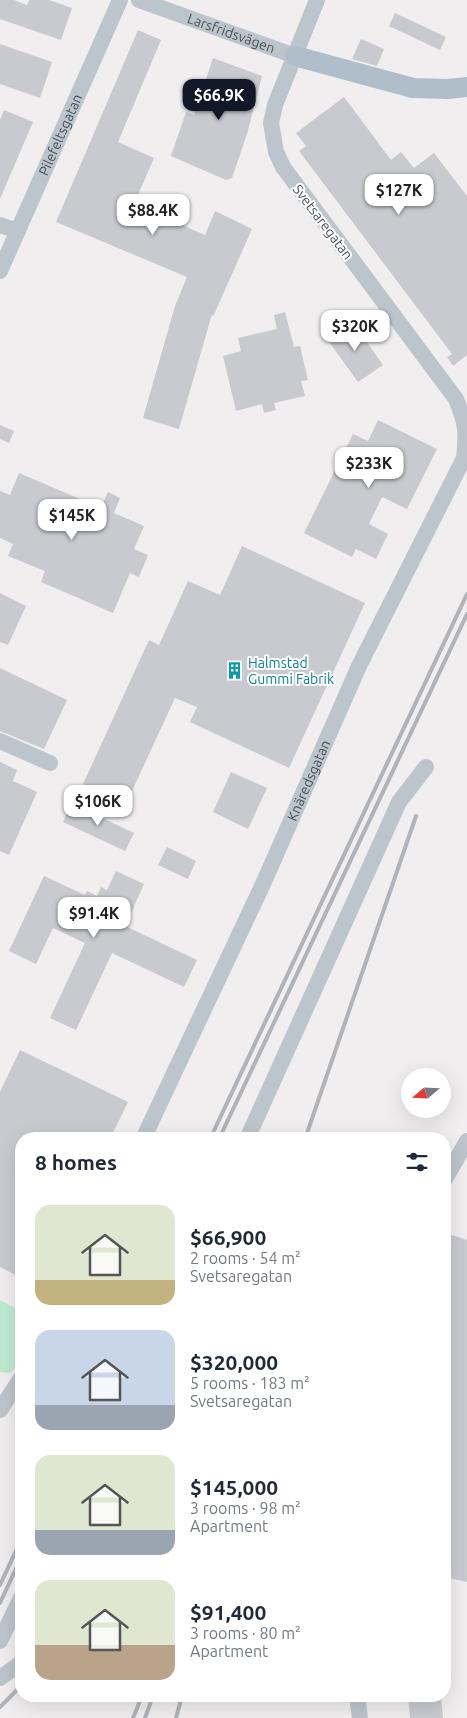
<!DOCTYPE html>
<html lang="en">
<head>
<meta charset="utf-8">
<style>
	body { margin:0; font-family:Ubuntu,sans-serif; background:#f2f2f3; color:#1f2937; height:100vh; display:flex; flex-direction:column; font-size:19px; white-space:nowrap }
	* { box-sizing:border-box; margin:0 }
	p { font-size:16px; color:#747a83 }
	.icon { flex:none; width:28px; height:28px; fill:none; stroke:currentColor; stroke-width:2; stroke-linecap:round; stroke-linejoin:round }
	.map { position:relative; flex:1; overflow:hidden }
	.drawer { position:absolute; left:15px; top:1132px; width:436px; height:570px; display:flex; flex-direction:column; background:#fff; border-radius:20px; box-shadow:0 5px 20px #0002 }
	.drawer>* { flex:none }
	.needle { width:32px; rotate:251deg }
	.tools { position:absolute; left:401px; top:1068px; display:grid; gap:10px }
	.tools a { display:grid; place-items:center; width:50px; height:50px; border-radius:50%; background:#fff; box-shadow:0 5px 20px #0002; font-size:25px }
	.price { position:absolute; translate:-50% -42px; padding:0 11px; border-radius:10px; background:#fff; color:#222; font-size:16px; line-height:32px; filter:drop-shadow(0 1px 2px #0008) }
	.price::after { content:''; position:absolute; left:50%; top:30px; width:15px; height:11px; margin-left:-8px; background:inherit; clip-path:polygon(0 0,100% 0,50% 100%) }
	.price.selected { background:#111827; color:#fff }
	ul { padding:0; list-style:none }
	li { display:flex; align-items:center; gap:15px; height:125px; padding:0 20px }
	li span { display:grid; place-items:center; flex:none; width:140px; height:100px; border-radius:15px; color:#555 }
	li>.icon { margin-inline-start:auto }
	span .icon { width:60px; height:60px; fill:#fffc; stroke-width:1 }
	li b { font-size:21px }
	h2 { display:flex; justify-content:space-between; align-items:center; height:60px; padding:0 20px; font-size:21px }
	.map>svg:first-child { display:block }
</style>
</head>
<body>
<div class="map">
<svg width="467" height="1718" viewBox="0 0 467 1718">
	<rect width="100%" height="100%" fill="#f0eeee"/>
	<path fill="#bfead1" d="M0 1300 21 1311V1365L9 1373 0 1372Z"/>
	<path fill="#c9cad0" d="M0 0H14L27 5 29 0H49L72 8 61 40 0 19Z
		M395 13 446 37 440 50 389 26Z
		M138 30 161 40 118 142 154 158 134 204 205 235 215 211 252 229 213 317 212 314 179 429 143 418 175 306 187 277 56 222Z
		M361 39 384 49 377 66 352 59Z
		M0 44 52 62 40 98 0 84Z
		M213 58 262 76 247 134 232 178 226 180 171 156 186 112 194 115Z
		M344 97 391 160 401 152 414 168 434 153 467 196V355L453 366 447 357 452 354 299 151 306 146 296 133Z
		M4 110 33 122 0 199V120Z
		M285 312 294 347 300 346 308 380 301 381 305 396 274 403 276 410 264 413 262 404 236 411 223 356 241 351 238 338 277 329 274 315Z
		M352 321 383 365 358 382 327 339Z
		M378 420 437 449 407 509 382 497 369 524 388 534 376 559 356 549 352 557 304 533 353 434 368 441Z
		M0 425 14 431 9 443 0 439Z
		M19 473 101 508 108 492 120 498 114 513 144 526 134 549 148 555 139 577 130 573 113 613 41 582 45 571 8 556 13 544 0 538V491L10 495Z
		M242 546 365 603 289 768 190 722 197 707 175 698 126 804 83 784 149 640 159 645 188 581 220 595Z
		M0 593 26 606 8 645 0 642Z
		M0 668 67 700 44 749 0 731Z
		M0 762 17 770 13 781 37 792 9 855 0 851Z
		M231 772 267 788 248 829 213 812Z
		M71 803 134 833 125 851 63 822Z
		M167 847 196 861 188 879 158 865Z
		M116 871 144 884 125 926 197 960 184 987 112 953 76 1030 50 1018 85 943 53 928 36 964 9 951 44 876 85 895 87 891 97 896 101 887 107 890Z
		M20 1050 128 1102 110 1139H21V1278L0 1267V1092Z
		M445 1233 467 1240V1582L445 1577Z
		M408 1696H441L443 1718H410Z"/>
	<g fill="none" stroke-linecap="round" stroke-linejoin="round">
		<g stroke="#bdc5cc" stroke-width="16">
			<path id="s1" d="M139 0 295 56"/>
			<path d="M0 225 18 231"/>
			<path id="s2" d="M0 271 120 0"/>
			<path d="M0 741 50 763"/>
			<path id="s3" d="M143 1139 263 884 359 666 464 458C467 431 466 424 456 399L283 167 276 152 271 123 275 105 317 0"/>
			<path d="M247 1139 399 802 426 767"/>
			<path d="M445 1179 467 1141"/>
			<path d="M0 1410 21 1378"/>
			<path d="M0 1641 21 1598"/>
			<path d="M0 1678 21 1663"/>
			<path d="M357 1696 360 1718"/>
		</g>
		<path stroke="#b0bdca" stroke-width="20" d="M295 56 413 88 448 89 467 87"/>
		<path stroke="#b0b3b8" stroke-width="4" d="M210 1139 467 594
			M219 1139 467 614
			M305 1139 416 816
			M0 1585 21 1540
			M0 1603 21 1558
			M0 1707 21 1686
			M133 1718 142 1696
			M145 1718 153 1696
			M176 1718 182 1696"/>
	</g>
	<defs>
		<symbol id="building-bare" viewBox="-9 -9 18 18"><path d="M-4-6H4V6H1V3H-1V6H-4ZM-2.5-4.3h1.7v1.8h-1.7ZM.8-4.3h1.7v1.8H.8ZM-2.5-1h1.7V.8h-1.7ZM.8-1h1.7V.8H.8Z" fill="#0f9aa8" stroke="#fff" stroke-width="2.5" paint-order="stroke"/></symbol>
	</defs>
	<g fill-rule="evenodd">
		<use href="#building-bare" x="222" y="658" width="25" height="25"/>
	</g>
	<g text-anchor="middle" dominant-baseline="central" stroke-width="4" stroke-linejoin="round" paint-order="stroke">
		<g font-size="14" fill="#485159" stroke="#fff">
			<text stroke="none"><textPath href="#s1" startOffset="98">Larsfridsvägen</textPath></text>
			<text stroke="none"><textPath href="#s2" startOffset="149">Pilefeltsgatan</textPath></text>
			<text transform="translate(323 222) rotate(53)">Svetsaregatan</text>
			<text stroke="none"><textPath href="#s3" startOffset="395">Knäredsgatan</textPath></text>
		</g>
		<g font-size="14" fill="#0d838f" stroke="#fff" text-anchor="start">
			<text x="248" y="663">Halmstad<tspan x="248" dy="16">Gummi Fabrik</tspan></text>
		</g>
	</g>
</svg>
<div class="tools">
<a><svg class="needle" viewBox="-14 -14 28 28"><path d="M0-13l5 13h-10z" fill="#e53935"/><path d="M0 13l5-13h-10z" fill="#747a83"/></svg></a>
</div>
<b class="price selected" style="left:219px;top:121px">$66.9K</b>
<b class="price" style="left:399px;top:216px">$127K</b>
<b class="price" style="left:153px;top:236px">$88.4K</b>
<b class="price" style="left:355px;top:352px">$320K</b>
<b class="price" style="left:369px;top:489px">$233K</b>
<b class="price" style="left:72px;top:541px">$145K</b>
<b class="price" style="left:98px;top:827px">$106K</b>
<b class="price" style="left:94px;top:939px">$91.4K</b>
<section class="drawer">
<h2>8 homes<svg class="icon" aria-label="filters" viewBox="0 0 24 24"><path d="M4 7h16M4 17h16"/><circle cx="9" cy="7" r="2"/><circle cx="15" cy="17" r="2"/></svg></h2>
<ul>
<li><span style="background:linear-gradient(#dfe7d0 75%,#c2b280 0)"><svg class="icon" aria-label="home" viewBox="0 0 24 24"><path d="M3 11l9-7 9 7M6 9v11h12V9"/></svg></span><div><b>$66,900</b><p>2 rooms · 54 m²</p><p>Svetsaregatan</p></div></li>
<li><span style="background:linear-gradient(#c9d6e8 75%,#9aa5b1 0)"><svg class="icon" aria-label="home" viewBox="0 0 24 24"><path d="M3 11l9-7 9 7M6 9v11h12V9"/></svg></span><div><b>$320,000</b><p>5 rooms · 183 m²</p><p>Svetsaregatan</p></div></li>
<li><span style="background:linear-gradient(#dfe7d0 75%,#9aa5b1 0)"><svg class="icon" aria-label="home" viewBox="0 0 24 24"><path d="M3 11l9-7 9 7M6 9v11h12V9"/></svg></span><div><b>$145,000</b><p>3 rooms · 98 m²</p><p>Apartment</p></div></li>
<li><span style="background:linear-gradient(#dfe7d0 65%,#b9a48a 0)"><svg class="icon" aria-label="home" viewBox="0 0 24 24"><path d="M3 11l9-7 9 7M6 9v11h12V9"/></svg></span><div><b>$91,400</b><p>3 rooms · 80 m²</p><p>Apartment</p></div></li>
</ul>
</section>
</div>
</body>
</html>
